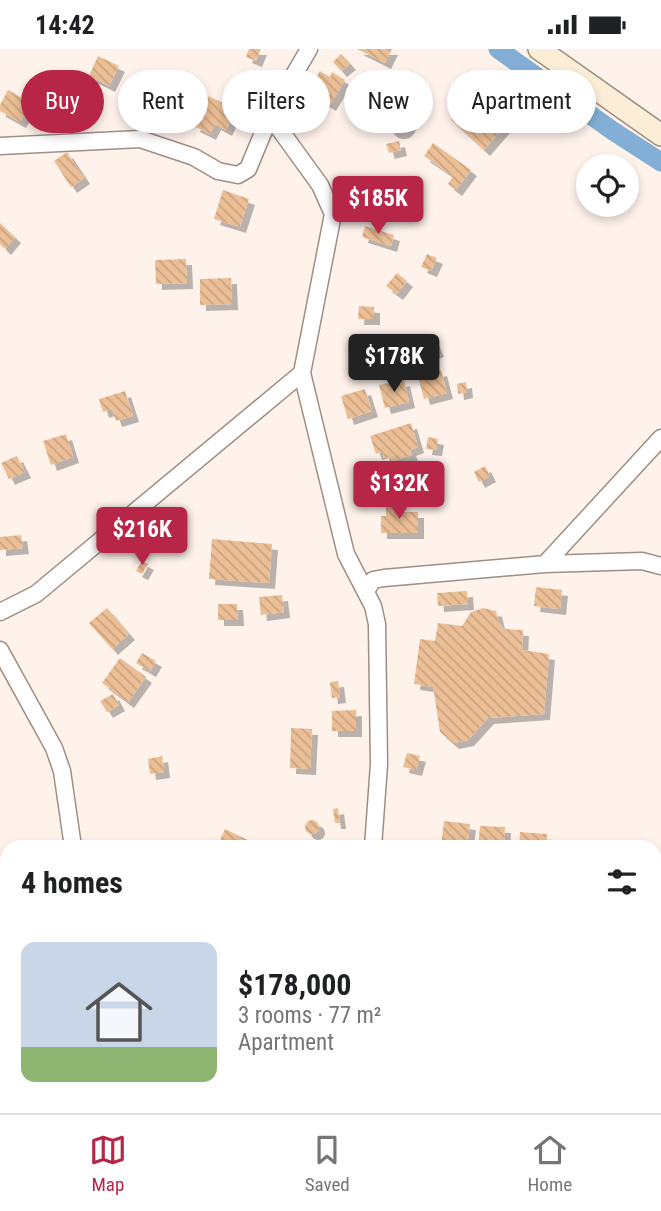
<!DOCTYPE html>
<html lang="en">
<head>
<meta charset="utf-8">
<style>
	body { margin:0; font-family:"Roboto Condensed",sans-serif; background:#f2f2f2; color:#202124; height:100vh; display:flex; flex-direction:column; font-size:26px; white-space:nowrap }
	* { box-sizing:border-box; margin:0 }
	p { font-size:23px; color:#757577 }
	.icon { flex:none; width:38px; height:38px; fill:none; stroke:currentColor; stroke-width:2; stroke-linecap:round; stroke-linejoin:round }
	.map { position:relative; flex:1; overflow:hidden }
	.details { position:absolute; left:0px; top:791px; width:662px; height:273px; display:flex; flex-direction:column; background:#fff; border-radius:21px 21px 0 0; box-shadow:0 4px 10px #0003 }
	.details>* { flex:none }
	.top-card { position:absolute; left:21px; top:21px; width:620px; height:63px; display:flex; gap:14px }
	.tools { position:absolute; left:576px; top:105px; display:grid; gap:14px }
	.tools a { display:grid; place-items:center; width:63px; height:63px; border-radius:50%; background:#fff; box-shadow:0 4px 10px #0003; font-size:35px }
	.price { position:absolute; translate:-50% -60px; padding:0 16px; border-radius:7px; background:#b72647; color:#fff; font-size:23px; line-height:46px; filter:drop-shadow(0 2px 4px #0008) }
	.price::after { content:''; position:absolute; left:50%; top:42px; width:21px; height:16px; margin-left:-10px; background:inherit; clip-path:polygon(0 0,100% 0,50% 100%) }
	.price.on { background:#222; color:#fff }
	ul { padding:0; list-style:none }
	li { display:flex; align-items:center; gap:21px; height:175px; padding:0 21px }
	li span { display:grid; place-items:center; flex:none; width:196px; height:140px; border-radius:14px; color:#555 }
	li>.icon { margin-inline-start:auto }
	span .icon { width:84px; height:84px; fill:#fffc; stroke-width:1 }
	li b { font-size:30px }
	h2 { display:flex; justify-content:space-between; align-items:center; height:84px; padding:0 21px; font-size:30px }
	.chip { padding:0 24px; border-radius:32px; background:#fff; box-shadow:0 4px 10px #0003; font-size:24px; line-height:63px }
	.chip.on { background:#b72647; color:#fff }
	.status { display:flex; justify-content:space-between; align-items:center; height:49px; padding:0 35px; background:#fff; direction:ltr }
	.status svg { height:19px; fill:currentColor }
	.menu { display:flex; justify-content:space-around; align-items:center; height:98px; border-top:2px solid #e0e0e0; background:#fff; font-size:19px; color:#757577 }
	.menu a { display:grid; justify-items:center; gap:4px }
	.menu .on { color:#b72647 }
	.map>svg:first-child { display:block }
</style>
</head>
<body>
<div class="status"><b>14:42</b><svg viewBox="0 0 49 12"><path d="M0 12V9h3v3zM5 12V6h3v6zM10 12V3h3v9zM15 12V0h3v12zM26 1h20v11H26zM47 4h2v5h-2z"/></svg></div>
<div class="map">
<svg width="661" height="1064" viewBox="0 0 661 1064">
	<defs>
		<pattern id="building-back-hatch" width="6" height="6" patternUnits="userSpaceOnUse" patternTransform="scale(1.75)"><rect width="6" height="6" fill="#ebbe95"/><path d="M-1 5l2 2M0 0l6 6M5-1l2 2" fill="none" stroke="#caa380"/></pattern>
		<filter id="shadow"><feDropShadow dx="6" dy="6" stdDeviation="0" flood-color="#0004"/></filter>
	</defs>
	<rect width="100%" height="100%" fill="#fef2eb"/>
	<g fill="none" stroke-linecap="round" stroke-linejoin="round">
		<path stroke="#83afd7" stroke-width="19" d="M498 0 613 82 661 113"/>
	</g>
	<path fill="url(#building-back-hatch)" filter="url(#shadow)" d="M249 0H261L256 12 246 8Z
		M357 0H392L385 14Z
		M341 5 350 15 341 22 333 13Z
		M98 7 119 17 109 37 89 27Z
		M320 22 330 28 332 23 345 31 330 56 308 43Z
		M154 28 178 38 167 64 143 54Z
		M8 41 31 54 20 73 0 62V56Z
		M208 47 236 60 226 81 215 75 210 85 194 77Z
		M471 49 504 78 484 101 451 71Z
		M386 72a12 12 0 1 1 24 0a12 12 0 1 1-24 0Z
		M367 61 371 68 361 74 356 66Z
		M399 92 401 101 389 104 386 95Z
		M433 94 471 121 456 141 448 135 453 127 424 107Z
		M67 103 84 129 71 138 54 112Z
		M223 141 249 150 240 178 214 170Z
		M0 174 15 188 5 200 0 195Z
		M365 177 394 186 391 197 362 188Z
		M427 205 437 209 431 222 421 218Z
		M186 210 187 234 156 235 155 211Z
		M397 224 407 232 397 245 386 237Z
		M231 229 232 255 200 256V230Z
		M359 257 374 258V270H358Z
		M432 288 438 302 410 313 404 299Z
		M441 321 447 344 424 350 418 327Z
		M404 331 409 353 385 359 379 336Z
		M466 333 467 343 458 345 457 335Z
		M365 340 372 362 348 370 341 347Z
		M125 342 133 367 116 372 112 360 103 363 99 350Z
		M411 374 418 398 410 401 412 406 392 412 390 408 384 409 383 403 376 405 370 387Z
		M66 385 73 408 51 416 43 392Z
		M428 388 438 390 436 401 426 400Z
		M17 407 25 423 9 430 1 414Z
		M485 417 490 427 479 433 474 423Z
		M386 457H404V463H418V484H381V467H386Z
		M21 486 23 499 0 501V488Z
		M212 490 272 495 269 534 209 530Z
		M142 512 148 515 142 525 136 522Z
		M536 538 562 541 560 560 534 557Z
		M467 542 468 555 438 557 437 544Z
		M282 546 284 563 261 566 259 548Z
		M218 555H237L238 571H218Z
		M107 559 129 585 112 600 89 574Z
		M483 559 496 562 499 574 504 580 523 581 522 601 549 605 544 665 488 669 468 691 453 694 440 683 433 638 414 635 420 590 435 592 438 574 462 577 471 563Z
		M142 604 156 612 150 622 136 614Z
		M120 609 146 628 128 653 102 634Z
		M338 632 340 648 332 649 330 633Z
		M113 645 119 656 107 663 100 652Z
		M356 661V682H332V662Z
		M291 679 312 680 310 720 290 719Z
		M407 704 420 707 416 721 403 718Z
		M162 707 164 723 150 725 148 710Z
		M338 759 340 774H335L333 760Z
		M305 778a7 7 0 1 1 14 0a7 7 0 1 1-14 0Z
		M444 772 470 775 467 798H441Z
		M480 777 505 778 504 798H478Z
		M225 780 262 798H217Z
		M520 783 547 785 546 798H519Z
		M277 791 285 798H271Z
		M7 906V930L0 932V907Z
		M72 1057H123L124 1064H73Z
		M196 1057H220L223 1063 199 1064Z
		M554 1057H587L625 1064H553Z"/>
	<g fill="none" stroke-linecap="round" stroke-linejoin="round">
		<defs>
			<path id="street" d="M270 67 320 136 333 165 302 324 346 505 373 557 377 575 379 715 373 798
				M0 97 140 90 194 108 218 122 238 126 248 120 270 67 309 0
				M545 515 642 512 661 517
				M366 542 373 531 384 529 545 515 661 389
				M0 563 36 545 302 324
				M0 601 54 699 62 722 73 798
				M0 966 7 964
				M350 1064 351 1057"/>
			<path id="secondary" d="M539 0 661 86"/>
		</defs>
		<use href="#street" stroke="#9f8e82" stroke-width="19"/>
		<use href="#secondary" stroke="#9f8e82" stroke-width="24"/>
		<path stroke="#bdb3ac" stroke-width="3.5" stroke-dasharray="3.5 3.5" stroke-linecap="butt" d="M173 1057 175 1064"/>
		<use href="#street" stroke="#fff" stroke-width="16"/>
		<use href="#secondary" stroke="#fbedd6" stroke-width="21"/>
	</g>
</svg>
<div class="tools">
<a><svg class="icon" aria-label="locate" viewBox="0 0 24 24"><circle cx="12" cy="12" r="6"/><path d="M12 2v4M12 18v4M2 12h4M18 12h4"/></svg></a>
</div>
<b class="price" style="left:378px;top:187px">$185K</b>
<b class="price on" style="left:394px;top:345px">$178K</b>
<b class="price" style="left:399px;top:472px">$132K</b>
<b class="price" style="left:142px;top:518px">$216K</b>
<div class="top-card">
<a class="chip on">Buy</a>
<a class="chip">Rent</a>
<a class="chip">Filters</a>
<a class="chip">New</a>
<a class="chip">Apartment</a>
</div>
<section class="details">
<h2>4 homes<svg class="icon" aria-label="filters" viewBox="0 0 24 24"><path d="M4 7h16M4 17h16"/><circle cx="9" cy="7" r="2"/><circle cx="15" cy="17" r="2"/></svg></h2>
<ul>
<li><span style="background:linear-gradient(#c9d6e8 75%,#8fb573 0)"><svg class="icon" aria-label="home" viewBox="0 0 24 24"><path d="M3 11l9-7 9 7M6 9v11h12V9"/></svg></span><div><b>$178,000</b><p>3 rooms · 77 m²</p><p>Apartment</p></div></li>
</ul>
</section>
</div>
<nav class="menu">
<a class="on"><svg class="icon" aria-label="map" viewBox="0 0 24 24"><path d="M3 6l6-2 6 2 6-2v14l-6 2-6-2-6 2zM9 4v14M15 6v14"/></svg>Map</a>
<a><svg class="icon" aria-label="saved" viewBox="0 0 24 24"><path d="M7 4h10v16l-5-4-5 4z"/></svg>Saved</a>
<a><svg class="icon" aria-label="home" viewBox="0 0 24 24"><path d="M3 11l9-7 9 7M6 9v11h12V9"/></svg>Home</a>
</nav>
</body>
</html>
